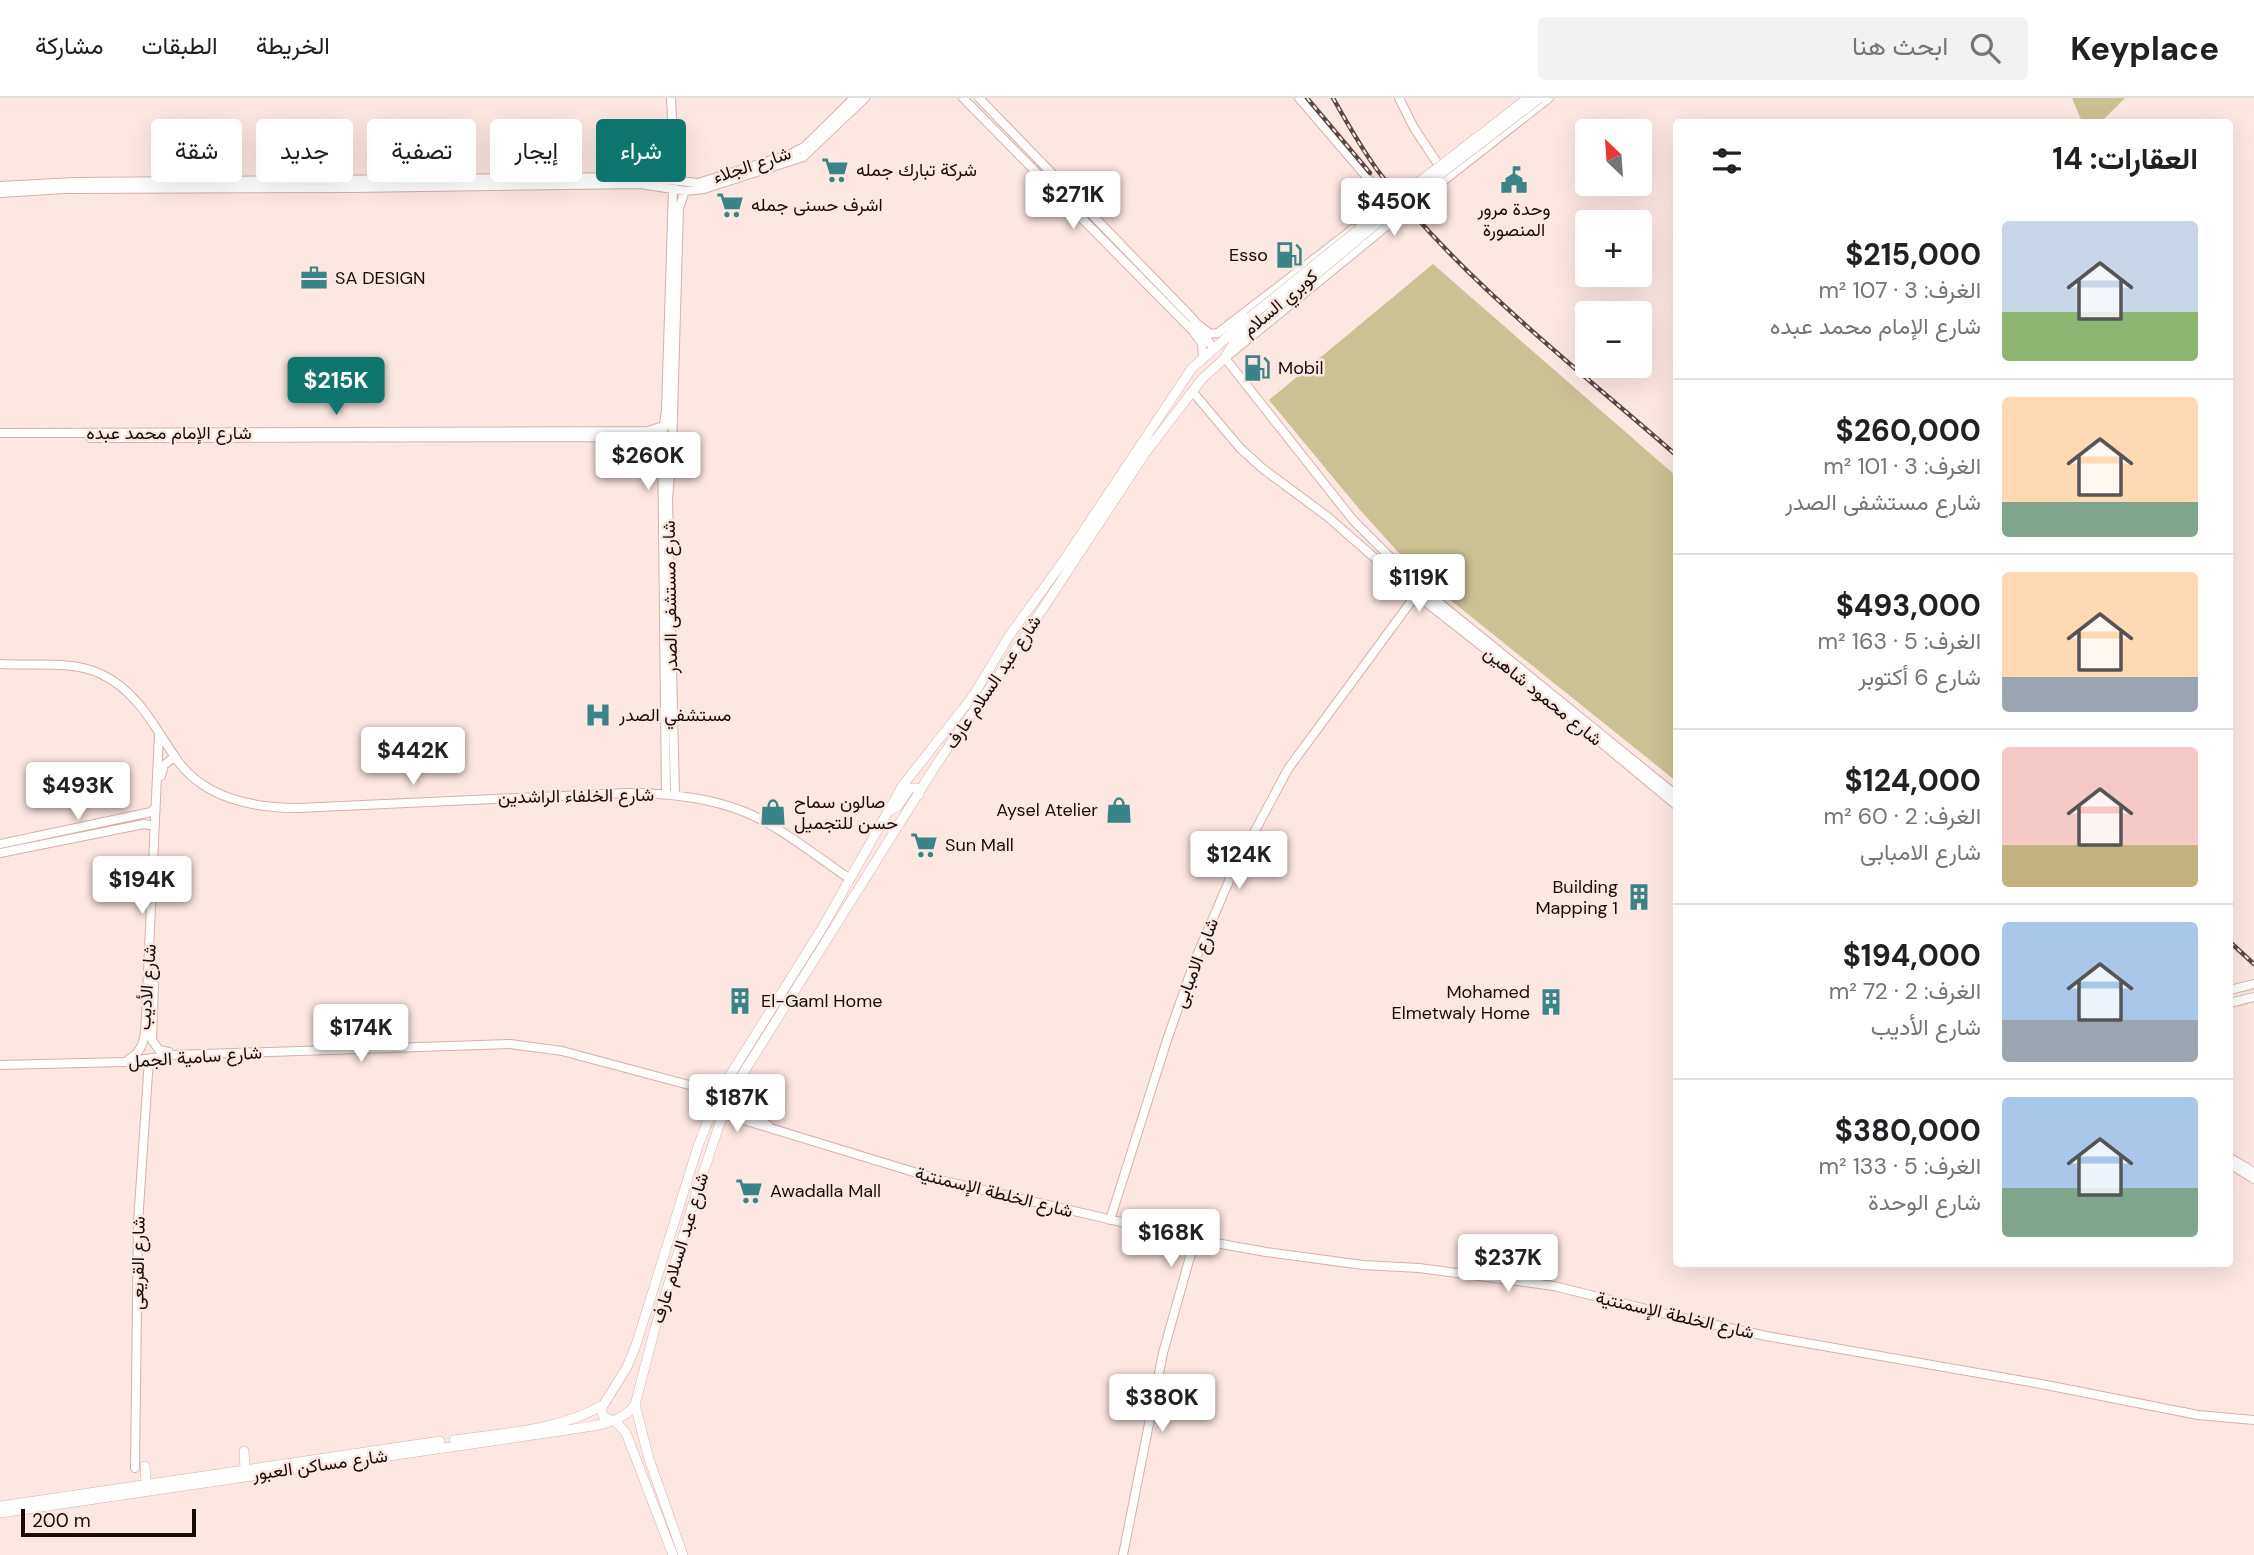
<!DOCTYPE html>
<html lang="ar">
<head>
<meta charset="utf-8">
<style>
	body { margin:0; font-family:"DM Sans",Vazirmatn,sans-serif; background:#f2f2f2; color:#202124; direction:rtl; height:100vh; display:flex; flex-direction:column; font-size:26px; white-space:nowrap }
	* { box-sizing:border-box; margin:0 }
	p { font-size:23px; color:#757577 }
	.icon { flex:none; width:38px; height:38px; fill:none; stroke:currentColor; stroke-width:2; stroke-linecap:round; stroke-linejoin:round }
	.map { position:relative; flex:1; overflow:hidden; direction:ltr }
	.drawer { position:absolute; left:1673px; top:21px; width:560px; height:1148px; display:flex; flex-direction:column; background:#fff; border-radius:7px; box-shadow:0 7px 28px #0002; direction:rtl }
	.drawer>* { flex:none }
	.hud { position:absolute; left:21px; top:21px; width:665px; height:63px; direction:rtl; display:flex; gap:14px }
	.needle { width:46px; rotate:335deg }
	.tools { position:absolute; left:1575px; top:21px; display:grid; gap:14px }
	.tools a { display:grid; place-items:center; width:77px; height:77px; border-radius:7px; background:#fff; box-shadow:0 7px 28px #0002; font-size:35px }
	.scale { position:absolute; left:21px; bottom:18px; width:175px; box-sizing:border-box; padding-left:7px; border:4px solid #170c09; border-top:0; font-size:19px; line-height:24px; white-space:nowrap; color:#170c09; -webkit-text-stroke:5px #fde7e2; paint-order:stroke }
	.price { position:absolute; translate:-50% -60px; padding:0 16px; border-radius:7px; background:#fff; color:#222; font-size:23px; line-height:46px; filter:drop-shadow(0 2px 4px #0008) }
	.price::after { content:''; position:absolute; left:50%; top:42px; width:21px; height:16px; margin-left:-10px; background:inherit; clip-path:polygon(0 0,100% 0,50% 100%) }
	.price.on { background:#0f766e; color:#fff }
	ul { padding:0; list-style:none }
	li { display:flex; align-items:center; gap:21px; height:175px; padding:0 35px }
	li+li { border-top:2px solid #e0e0e0 }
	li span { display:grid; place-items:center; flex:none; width:196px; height:140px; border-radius:7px; color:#555 }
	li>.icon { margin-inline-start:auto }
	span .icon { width:84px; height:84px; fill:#fffc; stroke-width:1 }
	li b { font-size:30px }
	h2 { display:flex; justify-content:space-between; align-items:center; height:84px; padding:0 35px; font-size:30px }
	.pill { padding:0 24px; border-radius:7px; background:#fff; box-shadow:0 7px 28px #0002; font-size:24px; line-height:63px }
	.pill.on { background:#0f766e; color:#fff }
	header { display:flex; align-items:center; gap:42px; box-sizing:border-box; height:98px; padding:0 35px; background:#fff; border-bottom:2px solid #e0e0e0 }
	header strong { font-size:33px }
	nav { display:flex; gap:38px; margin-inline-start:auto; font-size:24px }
	.search { width:490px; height:63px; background:#f2f2f2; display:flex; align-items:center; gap:18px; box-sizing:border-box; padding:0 24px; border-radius:7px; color:#757577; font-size:26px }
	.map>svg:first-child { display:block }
</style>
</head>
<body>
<header>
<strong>Keyplace</strong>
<div class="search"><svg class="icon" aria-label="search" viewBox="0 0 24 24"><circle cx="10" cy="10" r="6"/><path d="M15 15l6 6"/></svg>ابحث هنا</div>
<nav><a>الخريطة</a><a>الطبقات</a><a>مشاركة</a></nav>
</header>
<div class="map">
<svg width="2254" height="1457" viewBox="0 0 2254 1457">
	<rect width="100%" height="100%" fill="#fde7e2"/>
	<path fill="#cac293" d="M2072 0H2125L2101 24H2082Z
		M1433 166 1676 378V683L1418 476 1360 412 1269 302Z"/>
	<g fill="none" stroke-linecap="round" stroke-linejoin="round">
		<defs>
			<path id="secondary" d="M963 0 1193 233 1202 245 1203 259
				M979 0 1193 221 1213 250
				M1299 0 1388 104
				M1399 0 1414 30 1442 72
				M1549 0 1410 109 1225 260 1353 422 1421 490 1676 697
				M0 88 74 84 639 79 698 85 788 57 804 49 854 0
				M0 95 65 91 353 90 641 86 685 93 704 91 803 59 865 0
				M1196 225 1210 236 1218 235 1353 131
				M1192 293 1240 350 1262 370 1328 419 1417 497 1545 598 1676 707
				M0 335 648 333 672 325
				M90 340 636 339 654 340 672 345
				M0 566C32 568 72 562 101 576 137 593 154 628 175 659 202 700 252 710 298 710L627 695C667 695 708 699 745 714 781 729 817 759 850 781
				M161 678 164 667 174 659
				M666 696 662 342 666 312 674 59 671 0
				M675 697 668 401 672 352 679 110 685 93
				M0 746 151 714 155 710
				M0 755 144 726 155 728
				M154 887 152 942 159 952 169 954
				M2230 892 2254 886
				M2230 905 2254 899
				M129 961C146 952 145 935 146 917L159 635
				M0 967 124 964 174 957 510 946 562 953 719 995
				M716 1002 751 1016 769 1028
				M711 1012 940 1082 1199 1142 1266 1154 1363 1167 1419 1170 1554 1188 1670 1217 1766 1238 2041 1286 2198 1317 2254 1322
				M2230 1060 2254 1074
				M2230 1066 2254 1081
				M1110 1122 1167 942 1195 862 1232 776 1288 671 1421 490
				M135 1370 138 1125 149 961
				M1123 1457 1163 1255 1195 1141"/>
			<path id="primary" d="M889 713 898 708 910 690H917L919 697
				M454 1342C502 1335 560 1332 601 1308
				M244 1353 245 1371
				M145 1368 146 1385
				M0 1408 440 1343
				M0 1415 567 1332C591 1328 620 1327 635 1307
				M673 1457 626 1335 616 1324 603 1318 601 1311 627 1269 636 1247 698 1048 719 995 821 832 903 687 973 598 1009 538 1060 468 1192 270 1250 219
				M683 1457 649 1361 635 1307 654 1234 695 1099 723 1016 742 977 938 664 1005 568 1146 354 1202 281 1225 260 1234 244 1257 226"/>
		</defs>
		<use href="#secondary" stroke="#d5b1a9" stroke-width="10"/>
		<use href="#primary" stroke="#d5b1a9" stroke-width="10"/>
		<use href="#secondary" stroke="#fff" stroke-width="8"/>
		<use href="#primary" stroke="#fff" stroke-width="9"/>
		<defs>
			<path id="rail" d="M1307 0 1370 75
				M1333 0C1347 25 1361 50 1378 73 1459 180 1576 269 1676 357
				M2230 844 2254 866"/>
		</defs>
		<use href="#rail" stroke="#574945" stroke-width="4.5"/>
		<use href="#rail" stroke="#fde7e2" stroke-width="2" stroke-dasharray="5" stroke-linecap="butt"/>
		<defs>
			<path id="primary-bridge" d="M1250 219 1375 118 1528 0
				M1257 226 1387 117 1540 0"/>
		</defs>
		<use href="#primary-bridge" stroke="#d5b1a9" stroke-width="10" stroke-linecap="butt"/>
		<use href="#primary-bridge" stroke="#fff" stroke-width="9"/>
	</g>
	<defs>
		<symbol id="supermarket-bare" viewBox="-9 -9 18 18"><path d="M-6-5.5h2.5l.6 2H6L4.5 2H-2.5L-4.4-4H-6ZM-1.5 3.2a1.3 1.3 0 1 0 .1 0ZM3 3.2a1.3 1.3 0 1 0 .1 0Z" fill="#3a8386" stroke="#fde7e2" stroke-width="2.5" paint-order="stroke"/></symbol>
		<symbol id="civic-bare" viewBox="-9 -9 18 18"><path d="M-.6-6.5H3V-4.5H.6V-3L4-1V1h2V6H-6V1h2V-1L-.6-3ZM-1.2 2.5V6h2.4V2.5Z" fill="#3a8386" stroke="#fde7e2" stroke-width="2.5" paint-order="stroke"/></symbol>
		<symbol id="fuel-bare" viewBox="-9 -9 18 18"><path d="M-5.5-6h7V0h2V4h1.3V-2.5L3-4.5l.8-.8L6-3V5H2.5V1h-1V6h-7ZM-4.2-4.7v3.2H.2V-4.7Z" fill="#3a8386" stroke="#fde7e2" stroke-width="2.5" paint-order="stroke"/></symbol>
		<symbol id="office-bare" viewBox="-9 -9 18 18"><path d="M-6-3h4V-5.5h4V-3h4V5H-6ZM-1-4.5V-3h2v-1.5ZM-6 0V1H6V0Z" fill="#3a8386" stroke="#fde7e2" stroke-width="2.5" paint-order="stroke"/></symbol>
		<symbol id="hospital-bare" viewBox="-9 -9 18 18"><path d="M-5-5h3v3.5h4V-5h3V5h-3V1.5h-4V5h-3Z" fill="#3a8386" stroke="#fde7e2" stroke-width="2.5" paint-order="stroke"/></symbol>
		<symbol id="shop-bare" viewBox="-9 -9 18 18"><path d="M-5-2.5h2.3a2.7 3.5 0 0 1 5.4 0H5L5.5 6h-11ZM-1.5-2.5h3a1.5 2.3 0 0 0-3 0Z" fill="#3a8386" stroke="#fde7e2" stroke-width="2.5" paint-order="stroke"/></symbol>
		<symbol id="building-bare" viewBox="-9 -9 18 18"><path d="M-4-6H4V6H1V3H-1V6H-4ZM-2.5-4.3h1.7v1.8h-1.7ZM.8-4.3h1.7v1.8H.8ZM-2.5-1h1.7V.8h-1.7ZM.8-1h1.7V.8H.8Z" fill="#3a8386" stroke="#fde7e2" stroke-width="2.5" paint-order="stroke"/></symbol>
	</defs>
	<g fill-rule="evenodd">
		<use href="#supermarket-bare" x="816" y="53" width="38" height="38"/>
		<use href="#civic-bare" x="1495" y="63" width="38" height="38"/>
		<use href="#supermarket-bare" x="711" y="88" width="38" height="38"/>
		<use href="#fuel-bare" x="1270" y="138" width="38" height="38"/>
		<use href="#office-bare" x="295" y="161" width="38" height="38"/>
		<use href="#fuel-bare" x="1238" y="251" width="38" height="38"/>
		<use href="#hospital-bare" x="579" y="598" width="38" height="38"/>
		<use href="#shop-bare" x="1100" y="693" width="38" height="38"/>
		<use href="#shop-bare" x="754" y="695" width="38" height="38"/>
		<use href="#supermarket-bare" x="905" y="728" width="38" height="38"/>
		<use href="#building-bare" x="1620" y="780" width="38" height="38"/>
		<use href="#building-bare" x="721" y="884" width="38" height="38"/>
		<use href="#building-bare" x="1532" y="885" width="38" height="38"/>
		<use href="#supermarket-bare" x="730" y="1074" width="38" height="38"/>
	</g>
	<g text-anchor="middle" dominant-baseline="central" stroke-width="5" stroke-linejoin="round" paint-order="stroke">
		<g font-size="18" fill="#170c09" stroke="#fde7e2">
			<text transform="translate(752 67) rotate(-18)">شارع الجلاء</text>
			<text transform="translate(1280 205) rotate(-40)">كوبري السلام</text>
			<text x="169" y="335">شارع الإمام محمد عبده</text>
			<text transform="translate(670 499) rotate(-91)">شارع مستشفى الصدر</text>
			<text transform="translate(993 584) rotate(-56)">شارع عبد السلام عارف</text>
			<text transform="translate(1543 598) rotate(39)">شارع محمود شاهين</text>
			<text transform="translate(576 698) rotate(-1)">شارع الخلفاء الراشدين</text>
			<text transform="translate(1196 865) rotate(-69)">شارع الامبابى</text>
			<text transform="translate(147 889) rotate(-86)">شارع الأديب</text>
			<text transform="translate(195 959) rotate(-4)">شارع سامية الجمل</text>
			<text transform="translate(994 1094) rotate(14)">شارع الخلطة الإسمنتية</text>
			<text transform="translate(680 1150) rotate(-73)">شارع عبد السلام عارف</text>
			<text transform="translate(138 1165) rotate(-89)">شارع القريعى</text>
			<text transform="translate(1675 1217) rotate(13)">شارع الخلطة الإسمنتية</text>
			<text transform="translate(320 1367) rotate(-8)">شارع مساكن العبور</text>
		</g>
		<g font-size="18" fill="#170c09" stroke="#fde7e2" text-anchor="start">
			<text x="856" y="72">شركة تبارك جمله</text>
			<text x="751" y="107">اشرف حسنى جمله</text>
			<text x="1514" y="111" text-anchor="middle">وحدة مرور<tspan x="1514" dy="21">المنصورة</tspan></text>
			<text x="1268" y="157" text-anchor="end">Esso</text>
			<text x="335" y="180">SA DESIGN</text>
			<text x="1278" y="270">Mobil</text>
			<text x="619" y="617">مستشفي الصدر</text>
			<text x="794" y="704">صالون سماح<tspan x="794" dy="21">حسن للتجميل</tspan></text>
			<text x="1098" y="712" text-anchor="end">Aysel Atelier</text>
			<text x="945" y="747">Sun Mall</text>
			<text x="1618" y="789" text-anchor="end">Building<tspan x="1618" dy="21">Mapping 1</tspan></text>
			<text x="1530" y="894" text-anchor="end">Mohamed<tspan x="1530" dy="21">Elmetwaly Home</tspan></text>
			<text x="761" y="903">El-Gaml Home</text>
			<text x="770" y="1093">Awadalla Mall</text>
		</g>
	</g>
</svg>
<div class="tools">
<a><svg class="needle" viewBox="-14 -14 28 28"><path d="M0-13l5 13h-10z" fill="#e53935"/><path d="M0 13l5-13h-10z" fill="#757577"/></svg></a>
<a>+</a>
<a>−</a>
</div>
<div class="scale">200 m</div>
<b class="price" style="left:1073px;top:133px">$271K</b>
<b class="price" style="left:1394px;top:140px">$450K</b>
<b class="price on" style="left:336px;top:319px">$215K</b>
<b class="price" style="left:648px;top:394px">$260K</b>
<b class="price" style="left:1419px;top:516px">$119K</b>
<b class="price" style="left:413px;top:689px">$442K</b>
<b class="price" style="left:78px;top:724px">$493K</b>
<b class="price" style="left:1239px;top:793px">$124K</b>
<b class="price" style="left:142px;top:818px">$194K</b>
<b class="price" style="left:361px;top:966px">$174K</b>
<b class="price" style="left:737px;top:1036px">$187K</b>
<b class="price" style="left:1171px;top:1171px">$168K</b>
<b class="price" style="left:1508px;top:1196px">$237K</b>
<b class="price" style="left:1162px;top:1336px">$380K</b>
<div class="hud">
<a class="pill on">شراء</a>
<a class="pill">إيجار</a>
<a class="pill">تصفية</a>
<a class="pill">جديد</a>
<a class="pill">شقة</a>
</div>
<section class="drawer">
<h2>العقارات: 14<svg class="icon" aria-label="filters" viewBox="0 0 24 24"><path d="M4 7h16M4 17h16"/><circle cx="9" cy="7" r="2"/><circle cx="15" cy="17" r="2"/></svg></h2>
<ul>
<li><span style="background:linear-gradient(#c9d6e8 65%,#8fb573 0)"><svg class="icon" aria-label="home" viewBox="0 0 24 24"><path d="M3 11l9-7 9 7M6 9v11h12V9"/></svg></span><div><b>$215,000</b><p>الغرف: 3 · 107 m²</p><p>شارع الإمام محمد عبده</p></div></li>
<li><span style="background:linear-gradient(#ffd9b3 75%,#7fa58c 0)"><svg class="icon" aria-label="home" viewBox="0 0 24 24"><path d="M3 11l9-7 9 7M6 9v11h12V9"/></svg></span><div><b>$260,000</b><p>الغرف: 3 · 101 m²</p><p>شارع مستشفى الصدر</p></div></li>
<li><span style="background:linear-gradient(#ffd9b3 75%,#9aa5b1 0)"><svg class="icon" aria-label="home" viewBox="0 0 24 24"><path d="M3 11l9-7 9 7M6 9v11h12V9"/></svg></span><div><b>$493,000</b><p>الغرف: 5 · 163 m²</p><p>شارع 6 أكتوبر</p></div></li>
<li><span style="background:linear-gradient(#f6c9c9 70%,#c2b280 0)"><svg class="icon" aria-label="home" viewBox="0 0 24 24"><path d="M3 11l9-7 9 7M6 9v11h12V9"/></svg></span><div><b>$124,000</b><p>الغرف: 2 · 60 m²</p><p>شارع الامبابى</p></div></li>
<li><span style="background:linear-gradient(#a9c7e8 70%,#9aa5b1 0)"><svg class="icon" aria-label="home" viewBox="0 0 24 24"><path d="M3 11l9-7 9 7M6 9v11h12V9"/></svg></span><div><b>$194,000</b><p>الغرف: 2 · 72 m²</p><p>شارع الأديب</p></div></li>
<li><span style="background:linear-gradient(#a9c7e8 65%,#7fa58c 0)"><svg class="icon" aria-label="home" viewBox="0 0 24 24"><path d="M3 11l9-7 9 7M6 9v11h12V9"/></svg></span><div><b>$380,000</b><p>الغرف: 5 · 133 m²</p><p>شارع الوحدة</p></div></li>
</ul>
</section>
</div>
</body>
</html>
